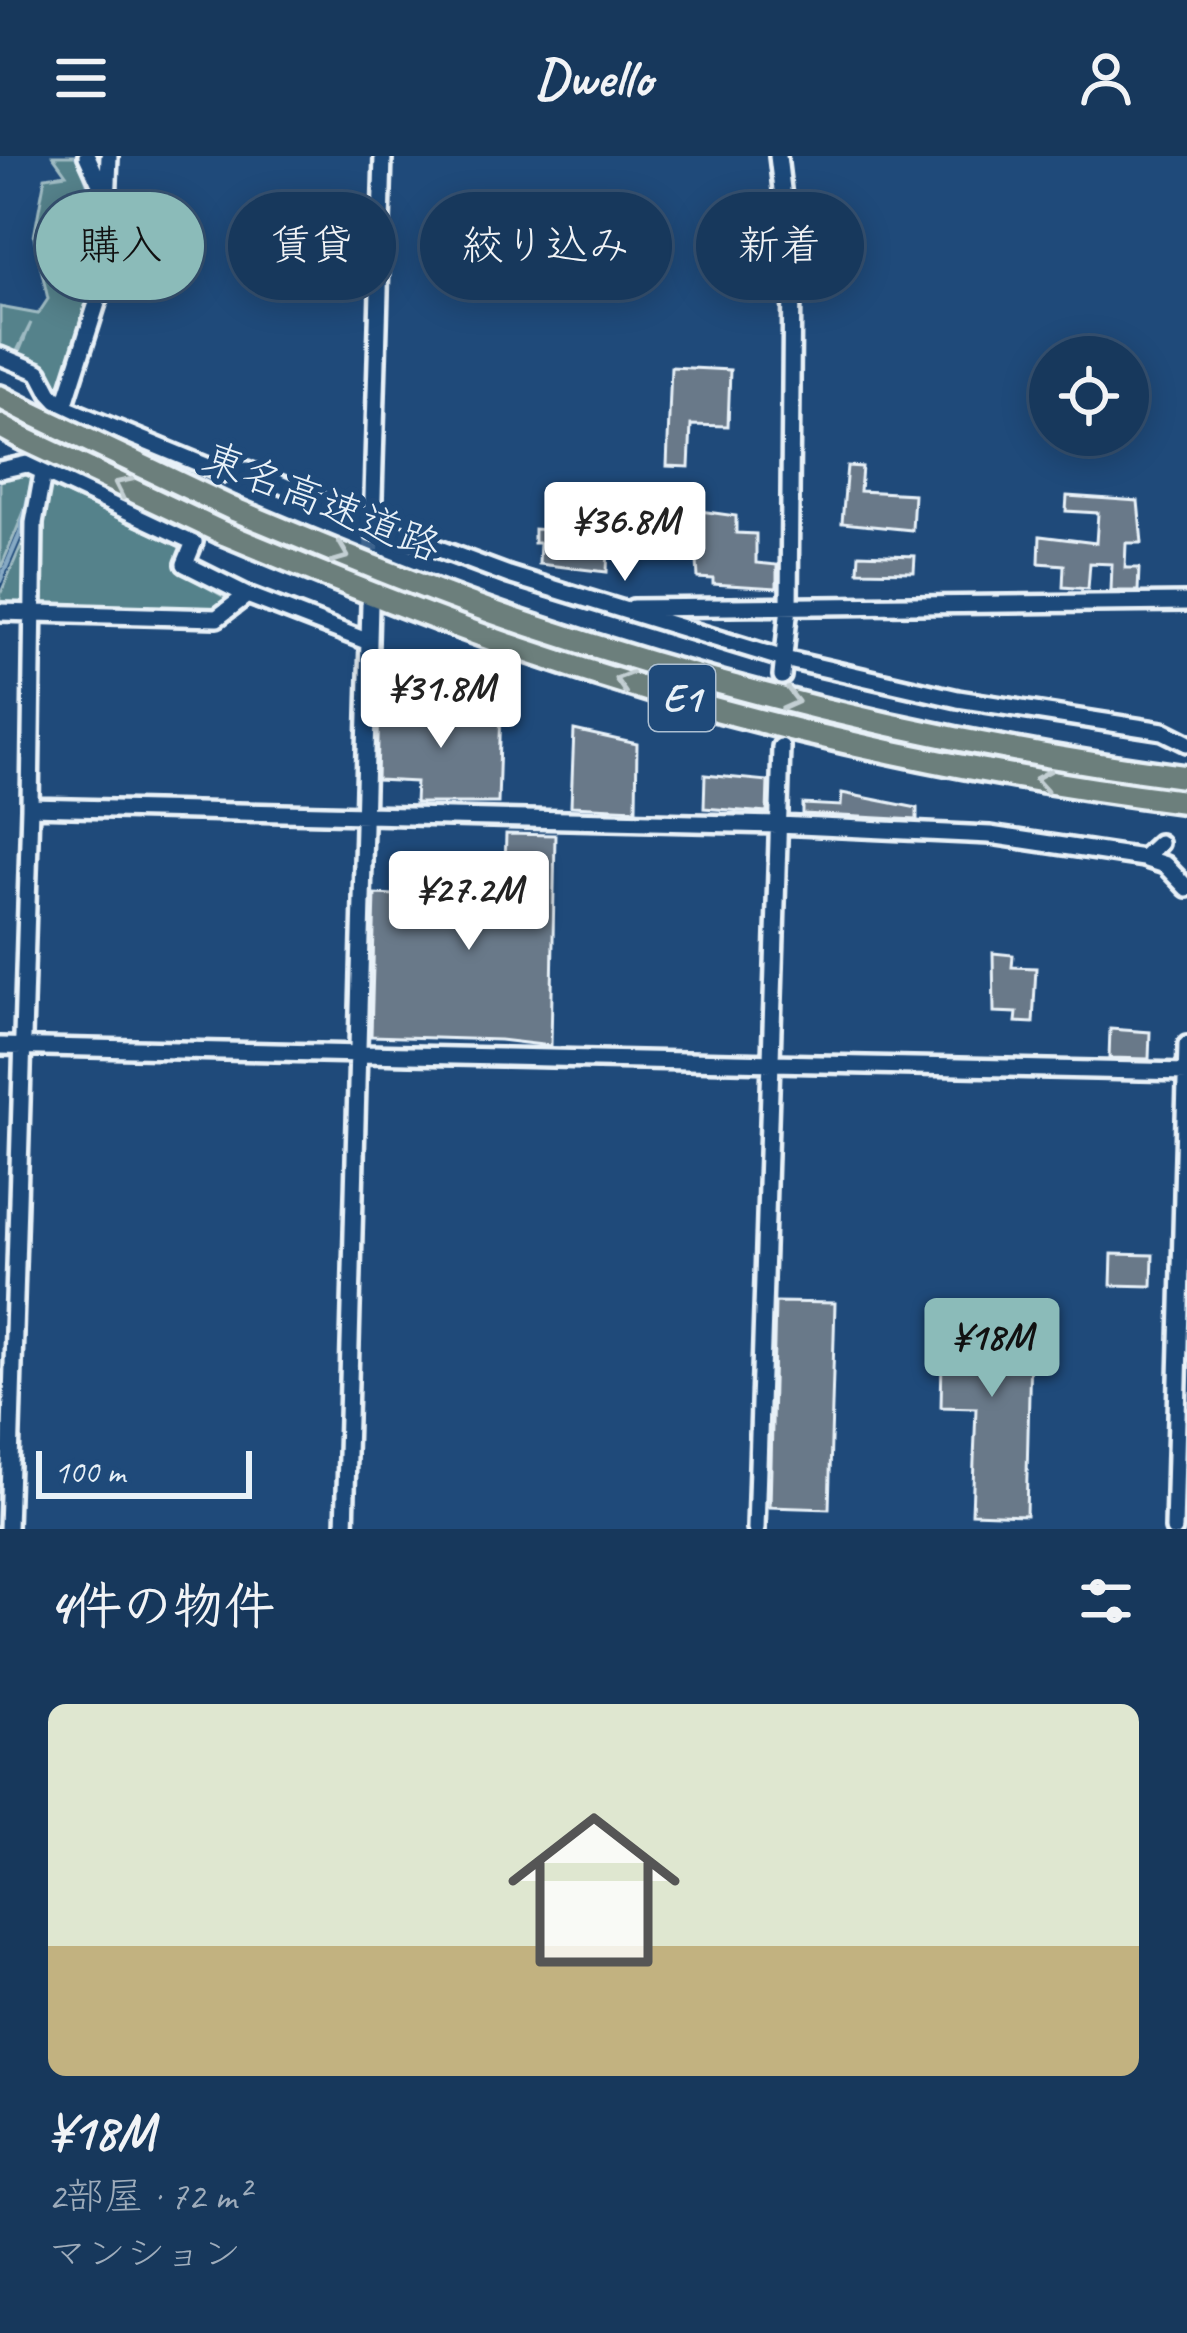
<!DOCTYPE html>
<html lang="ja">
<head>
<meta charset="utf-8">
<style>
	body { margin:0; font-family:Caveat,"Klee One",sans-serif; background:#203f62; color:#f1f3f6; height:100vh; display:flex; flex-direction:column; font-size:45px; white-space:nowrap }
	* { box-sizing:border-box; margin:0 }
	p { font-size:39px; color:#9eacbb }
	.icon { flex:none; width:66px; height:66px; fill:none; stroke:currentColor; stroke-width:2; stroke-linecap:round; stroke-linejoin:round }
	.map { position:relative; height:1373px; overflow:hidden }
	.drawer { display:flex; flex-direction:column; background:#17385c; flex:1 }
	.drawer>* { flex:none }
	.top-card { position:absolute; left:36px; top:36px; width:1116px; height:108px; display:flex; gap:24px }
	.fabs { position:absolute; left:1029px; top:180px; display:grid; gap:24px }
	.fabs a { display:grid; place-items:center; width:120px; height:120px; border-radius:50%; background:#17385c; box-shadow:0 6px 30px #0003,0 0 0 3px #365272; font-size:60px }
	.scale { position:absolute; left:36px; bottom:30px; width:216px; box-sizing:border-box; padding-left:12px; border:6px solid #e8f1f8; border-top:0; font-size:33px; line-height:42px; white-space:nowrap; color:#e8f1f8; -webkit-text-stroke:9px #1f4a7a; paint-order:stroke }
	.price { position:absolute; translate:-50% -102px; padding:0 27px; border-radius:12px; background:#fff; color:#222; font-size:39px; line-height:78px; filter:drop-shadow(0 3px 6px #0008) }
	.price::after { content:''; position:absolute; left:50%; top:72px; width:36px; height:27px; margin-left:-18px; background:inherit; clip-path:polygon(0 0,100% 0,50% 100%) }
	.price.selected { background:#8bbbb9; color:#111 }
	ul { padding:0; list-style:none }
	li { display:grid; align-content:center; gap:24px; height:636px; padding:0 48px }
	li+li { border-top:3px solid #365272 }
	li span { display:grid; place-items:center; height:372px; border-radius:18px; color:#555 }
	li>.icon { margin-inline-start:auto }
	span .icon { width:216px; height:216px; fill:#fffc; stroke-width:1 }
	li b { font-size:51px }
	h2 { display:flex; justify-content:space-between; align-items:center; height:144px; padding:0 48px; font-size:51px }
	.pill { padding:0 42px; border-radius:54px; background:#17385c; box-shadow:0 6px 30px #0003,0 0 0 3px #365272; font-size:42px; line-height:108px }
	.pill.selected { background:#8bbbb9; color:#111 }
	header { display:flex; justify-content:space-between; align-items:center; height:156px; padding:0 48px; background:#17385c; font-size:54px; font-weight:700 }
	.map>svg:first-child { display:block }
</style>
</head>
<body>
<header><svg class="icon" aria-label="menu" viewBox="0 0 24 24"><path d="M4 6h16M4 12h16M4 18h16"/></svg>Dwello<svg class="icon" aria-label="person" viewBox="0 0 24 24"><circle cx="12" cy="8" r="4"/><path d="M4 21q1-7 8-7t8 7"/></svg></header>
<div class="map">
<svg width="1187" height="1373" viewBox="0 0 1187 1373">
	<rect width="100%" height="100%" fill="#1f4a7a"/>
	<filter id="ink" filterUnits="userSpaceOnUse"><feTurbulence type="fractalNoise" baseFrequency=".00833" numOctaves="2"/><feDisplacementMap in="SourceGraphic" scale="24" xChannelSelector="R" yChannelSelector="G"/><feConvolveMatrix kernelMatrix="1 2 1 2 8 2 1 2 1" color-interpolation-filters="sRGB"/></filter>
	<g filter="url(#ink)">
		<path fill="#55828b" stroke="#9ebac2" stroke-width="3" d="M53 0H80L105 49 92 52 105 53 97 135 61 238 17 201 31 167 14 201 0 194V151L38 158 48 143 34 81 45 21 66 18Z
			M28 314 40 317 0 414V321L9 323Z
			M47 329 183 392 177 414 230 444 218 453 0 448V439Z"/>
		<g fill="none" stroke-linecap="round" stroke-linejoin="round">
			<path stroke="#86a9c4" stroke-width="4.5" d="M58 237C86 158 119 80 76 0
				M0 425 20 378 34 317"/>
		</g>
		<path fill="#697989" stroke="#e8f1f8" stroke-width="3" d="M671 211 730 214 728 270 691 269 689 311 667 310Z
			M847 310 862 311 860 335 914 338 912 374 842 367Z
			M1067 340 1138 345 1142 387H1126L1125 412H1139L1138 435H1111L1112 408 1090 407 1088 433 1063 431 1064 409 1039 407 1040 380 1096 387 1098 357 1066 355Z
			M700 355 736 360V377L756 378V407L777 409V432L713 428V423L698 422 696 386Z
			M565 366H582V390L608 391 607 416 539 408 540 387H534V373L565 375Z
			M859 398 915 400 914 416 858 415Z
			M397 507 467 532 463 544 393 520Z
			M379 547 501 552 498 647H415L416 626 377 624Z
			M574 574 637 588 636 653 571 650Z
			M705 619 768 625 767 657 704 652Z
			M842 637 917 652V664L803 658V648L841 650Z
			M506 678 555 679 551 890 500 884 371 880 375 738 419 740 421 706 441 708V701L464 702 463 741 504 742Z
			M993 797 1013 799 1012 811 1036 812 1033 867 1016 866 1017 857 994 856Z
			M1110 873 1150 876 1149 903 1109 902Z
			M1112 1098 1153 1099 1152 1130 1111 1129Z
			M775 1146 835 1147 829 1353 770 1351Z
			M943 1154 1031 1156 1026 1359 972 1357 976 1252 941 1251Z"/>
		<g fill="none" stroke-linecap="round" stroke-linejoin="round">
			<path stroke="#3d638d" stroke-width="15" stroke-dasharray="15 8" stroke-linecap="butt" d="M371 417 372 378"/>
			<defs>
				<path id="minor" d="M87 0 105 39
					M778 0 792 117 789 450 782 520
					M0 200 39 216 50 237 63 251 223 317 247 314 372 368 509 419 784 503 958 543 1163 575 1187 587
					M0 314 27 308 194 386 185 408 247 439 369 486
					M372 375 383 0
					M633 452 1187 446
					M0 456 217 462 247 439
					M30 651 778 669 990 679 1143 702 1165 709 1187 732
					M1143 702 1159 687
					M0 890 1187 916
					M8 1373 30 651 34 367 43 317 104 125 109 0
					M345 1373 370 448
					M756 1373 781 591
					M1174 1373 1187 889"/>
				<path id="highway" d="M0 241 35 259
					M0 270 22 282
					M233 353C331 394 429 435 530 469 743 540 965 592 1187 621
					M223 377C321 418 420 458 521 493 735 567 962 618 1187 646"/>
			</defs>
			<use href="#minor" stroke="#e8f1f8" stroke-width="24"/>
			<use href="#highway" stroke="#e8f1f8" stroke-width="30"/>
			<use href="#minor" stroke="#1f4a7a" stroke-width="15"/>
			<use href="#highway" stroke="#6c7f7c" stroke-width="21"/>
			<defs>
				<path id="highway-bridge" d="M35 259 233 353
					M22 282 223 377"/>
			</defs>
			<use href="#highway-bridge" stroke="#e8f1f8" stroke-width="30" stroke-linecap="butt"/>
			<use href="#highway-bridge" stroke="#6c7f7c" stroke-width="21"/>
		</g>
		<defs><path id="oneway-chevron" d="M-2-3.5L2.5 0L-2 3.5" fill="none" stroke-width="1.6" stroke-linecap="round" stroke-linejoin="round" transform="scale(3)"/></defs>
		<g stroke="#c3cfd3">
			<use href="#oneway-chevron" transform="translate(122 330) rotate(-154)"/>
			<use href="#oneway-chevron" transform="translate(341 398) rotate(22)"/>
			<use href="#oneway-chevron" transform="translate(623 525) rotate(-163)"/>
			<use href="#oneway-chevron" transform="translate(791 544) rotate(14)"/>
			<use href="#oneway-chevron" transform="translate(1043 624) rotate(-170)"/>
		</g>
	</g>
	<g text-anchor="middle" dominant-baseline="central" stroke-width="12" stroke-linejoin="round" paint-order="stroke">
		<rect fill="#1f4a7a" stroke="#acbfd2" stroke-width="3" x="649" y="509" width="66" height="66" rx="9"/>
		<g font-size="39" font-weight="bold" fill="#e8f1f8">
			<text x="682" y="542">E1</text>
		</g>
		<g font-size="42" fill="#e8f1f8" stroke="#1f4a7a">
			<text transform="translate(322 346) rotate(22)">東名高速道路</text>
		</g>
	</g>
</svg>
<div class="fabs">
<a><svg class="icon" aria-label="locate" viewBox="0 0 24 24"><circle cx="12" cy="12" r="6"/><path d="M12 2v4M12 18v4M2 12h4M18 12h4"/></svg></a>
</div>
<div class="scale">100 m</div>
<b class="price" style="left:625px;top:428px">¥36.8M</b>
<b class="price" style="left:441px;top:595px">¥31.8M</b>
<b class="price" style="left:469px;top:797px">¥27.2M</b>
<b class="price selected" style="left:992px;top:1244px">¥18M</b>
<div class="top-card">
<a class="pill selected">購入</a>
<a class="pill">賃貸</a>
<a class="pill">絞り込み</a>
<a class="pill">新着</a>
</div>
</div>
<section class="drawer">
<h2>4件の物件<svg class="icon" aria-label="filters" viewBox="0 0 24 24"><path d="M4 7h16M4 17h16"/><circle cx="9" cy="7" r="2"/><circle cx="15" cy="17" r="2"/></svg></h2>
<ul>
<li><span style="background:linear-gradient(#dfe7d0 65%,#c2b280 0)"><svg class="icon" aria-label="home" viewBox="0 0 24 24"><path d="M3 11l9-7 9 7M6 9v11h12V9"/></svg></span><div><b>¥18M</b><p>2部屋 · 72 m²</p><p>マンション</p></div></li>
</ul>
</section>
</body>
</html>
